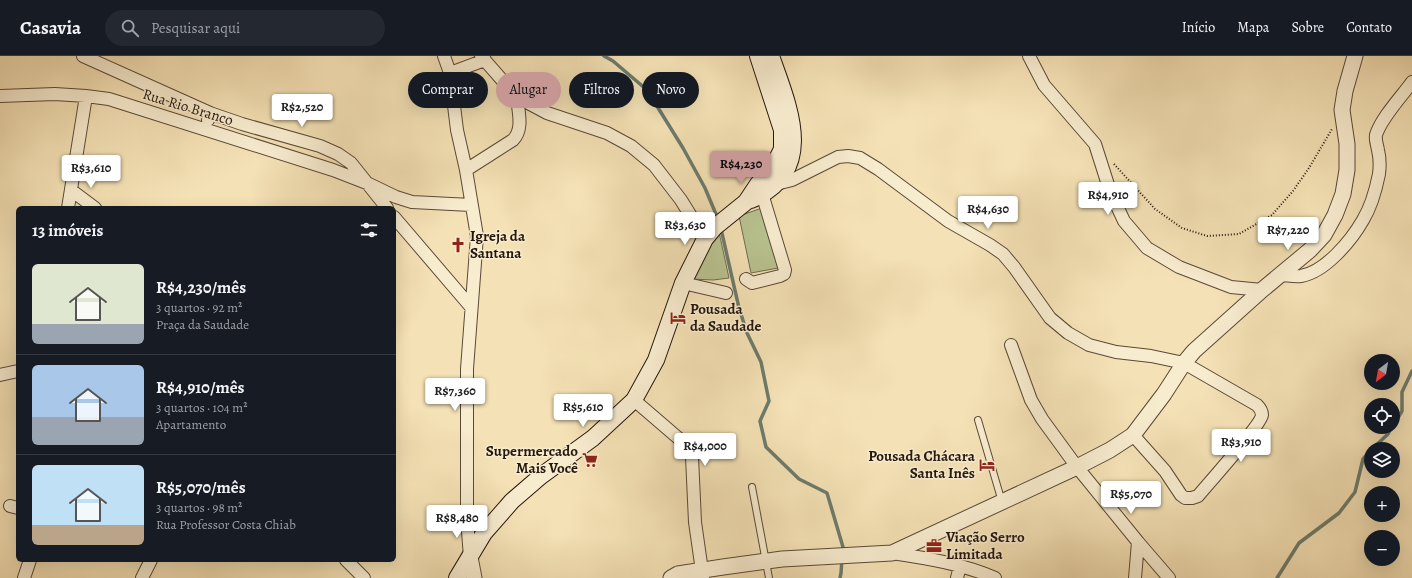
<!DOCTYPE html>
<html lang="pt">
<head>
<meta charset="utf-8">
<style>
	body { margin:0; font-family:Alegreya,serif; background:#242831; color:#f1f3f6; height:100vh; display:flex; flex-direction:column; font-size:15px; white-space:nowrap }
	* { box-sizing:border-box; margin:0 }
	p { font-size:13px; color:#9ea1a6 }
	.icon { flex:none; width:22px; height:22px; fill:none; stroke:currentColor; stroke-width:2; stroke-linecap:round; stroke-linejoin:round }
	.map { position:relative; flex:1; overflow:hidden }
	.drawer { position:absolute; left:16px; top:150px; width:380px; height:356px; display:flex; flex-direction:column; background:#171b24; border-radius:6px; box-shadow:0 4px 16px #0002 }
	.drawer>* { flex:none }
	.banner { position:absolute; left:408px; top:16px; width:380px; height:36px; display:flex; gap:8px }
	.needle { width:26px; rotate:211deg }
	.tools { position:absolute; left:1364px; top:298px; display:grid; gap:8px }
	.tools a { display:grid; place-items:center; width:36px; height:36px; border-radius:50%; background:#171b24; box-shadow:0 4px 16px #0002; font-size:20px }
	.price { position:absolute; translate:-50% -34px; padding:0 9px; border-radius:4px; background:#fff; color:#222; font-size:13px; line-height:26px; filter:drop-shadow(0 1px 2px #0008) }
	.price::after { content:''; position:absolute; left:50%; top:24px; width:12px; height:9px; margin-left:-6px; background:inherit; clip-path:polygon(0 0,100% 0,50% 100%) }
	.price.selected { background:#c59692; color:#111 }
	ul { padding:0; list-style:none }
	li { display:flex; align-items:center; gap:12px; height:100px; padding:0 16px }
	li+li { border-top:1px solid #363941 }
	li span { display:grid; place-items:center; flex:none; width:112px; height:80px; border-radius:6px; color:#555 }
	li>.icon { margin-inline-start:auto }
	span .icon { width:48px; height:48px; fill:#fffc; stroke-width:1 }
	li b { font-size:17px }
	h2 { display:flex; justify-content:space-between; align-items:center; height:48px; padding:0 16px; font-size:17px }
	.tag { padding:0 14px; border-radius:18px; background:#171b24; box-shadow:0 4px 16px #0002; font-size:14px; line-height:36px }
	.tag.selected { background:#c59692; color:#111 }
	header { display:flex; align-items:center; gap:24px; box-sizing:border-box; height:56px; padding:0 20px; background:#171b24; border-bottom:1px solid #363941 }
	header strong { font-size:19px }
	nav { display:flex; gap:22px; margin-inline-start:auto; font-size:14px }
	.search { width:280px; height:36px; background:#242831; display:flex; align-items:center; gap:10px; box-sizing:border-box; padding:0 14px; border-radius:22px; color:#9ea1a6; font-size:15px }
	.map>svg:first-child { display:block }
</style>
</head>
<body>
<header>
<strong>Casavia</strong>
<div class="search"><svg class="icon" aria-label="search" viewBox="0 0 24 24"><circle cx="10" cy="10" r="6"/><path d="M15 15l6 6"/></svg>Pesquisar aqui</div>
<nav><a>Início</a><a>Mapa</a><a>Sobre</a><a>Contato</a></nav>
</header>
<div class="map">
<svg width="1412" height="522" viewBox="0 0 1412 522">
	<rect width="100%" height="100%" fill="#f4e1b5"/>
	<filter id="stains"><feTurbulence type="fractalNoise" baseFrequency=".005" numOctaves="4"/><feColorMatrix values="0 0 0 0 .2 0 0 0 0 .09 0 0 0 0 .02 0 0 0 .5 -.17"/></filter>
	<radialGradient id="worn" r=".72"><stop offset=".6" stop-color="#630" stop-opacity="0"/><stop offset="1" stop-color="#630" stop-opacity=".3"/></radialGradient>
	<path fill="#b8c390" stroke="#6e6c4e" d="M762 152 778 212 751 217 739 160Z
		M719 176 729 222 713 224 692 223 701 203Z"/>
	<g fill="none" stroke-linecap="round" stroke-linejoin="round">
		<path stroke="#6c7b6c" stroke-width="3.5" d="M604 0 613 5 647 34 683 92 705 132 718 163
			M721 173 739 252 747 277 761 306 769 345 760 365 766 391 799 423 827 437 843 491V497
			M1393 370 1402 355V336L1412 315
			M1372 393 1388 378 1392 371
			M840 522 841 517 842 503
			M1277 522 1299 487 1339 457 1355 436 1363 403 1371 394"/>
		<defs>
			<path id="service" d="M978 364 1002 446
				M752 431 769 522"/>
			<path id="minor" d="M83 0 210 57 208 64
				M444 0 450 17 457 74 466 114 477 180 467 313V463L470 501
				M481 0 517 41 547 57 607 77 631 90 654 109 681 144 705 183
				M1029 0 1044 29 1095 88 1110 135 1124 165 1147 192 1179 211 1231 231 1262 234
				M450 17 485 4
				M0 40 55 38 86 40 109 43 333 114 369 128 396 141 412 146 471 149
				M210 57 242 68 320 90 338 98 351 107 387 152
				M466 114 513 84C524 73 518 55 517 41
				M776 128 792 124 838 101 848 100 860 102 878 113 948 165 990 189 1003 198 1014 211 1050 262 1068 277 1089 289 1116 296 1151 300 1184 307 1257 349C1260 352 1262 355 1262 359 1261 369 1207 429 1198 440L1192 442H1185L1181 439 1165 415 1133 379
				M71 134 95 152
				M68 152 86 40
				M394 161 471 251
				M1279 219C1286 219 1294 221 1301 220 1325 216 1351 185 1363 164 1371 151 1376 133 1379 118 1380 110 1380 102 1378 94 1377 88 1375 84 1376 79 1381 62 1402 40 1412 26
				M746 223 752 227 780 220 784 218 785 214 760 131
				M683 227 726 237
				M1011 289 1031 344 1042 363 1077 411 1138 486 1135 522
				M0 319 18 315
				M634 344 684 387 689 394 692 401 695 466 703 522
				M10 450 18 452
				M1138 486 1169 522
				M892 497C926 502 963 508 995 522
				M346 504 364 522
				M24 522 30 504
				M142 522 151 504
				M957 522 960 510"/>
			<path id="tertiary" d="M470 501 474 522
				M671 522 678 518 723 511 782 503 892 497 1077 411 1110 394 1133 379 1164 338 1184 307 1194 295 1262 234 1310 194 1324 179 1335 159 1343 138 1347 114V88L1342 54 1345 35 1355 0"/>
			<path id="secondary" d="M751 144C818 115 789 51 771 0
				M457 522 484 477 512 445 541 420 593 382 634 344 656 304 683 227 705 183 715 171 746 146 758 128 774 109 782 93V74L758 0"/>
		</defs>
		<use href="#service" stroke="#594937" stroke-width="8"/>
		<use href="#minor" stroke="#594937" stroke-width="14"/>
		<use href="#tertiary" stroke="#594937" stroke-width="17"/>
		<use href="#secondary" stroke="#25160d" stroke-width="18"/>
		<path stroke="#25160d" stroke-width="2" stroke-dasharray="1 2" stroke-linecap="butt" d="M1114 108 1155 153 1182 172 1207 180 1239 178 1272 159 1293 135 1309 112 1332 73"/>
		<use href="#service" stroke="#f8eccf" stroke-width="6"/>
		<use href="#minor" stroke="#f8eccf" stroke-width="12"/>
		<use href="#tertiary" stroke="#f8eccf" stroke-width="15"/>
		<use href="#secondary" stroke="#f8eccf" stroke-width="16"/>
	</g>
	<defs>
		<symbol id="church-bare" viewBox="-9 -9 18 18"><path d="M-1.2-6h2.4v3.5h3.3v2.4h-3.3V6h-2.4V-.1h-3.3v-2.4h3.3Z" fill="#8f2418" stroke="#f8eccf" stroke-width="2.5" paint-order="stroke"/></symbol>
		<symbol id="hotel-bare" viewBox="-9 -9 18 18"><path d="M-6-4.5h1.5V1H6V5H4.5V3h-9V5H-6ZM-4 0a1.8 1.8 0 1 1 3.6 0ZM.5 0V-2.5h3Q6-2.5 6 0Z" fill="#8f2418" stroke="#f8eccf" stroke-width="2.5" paint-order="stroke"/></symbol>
		<symbol id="supermarket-bare" viewBox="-9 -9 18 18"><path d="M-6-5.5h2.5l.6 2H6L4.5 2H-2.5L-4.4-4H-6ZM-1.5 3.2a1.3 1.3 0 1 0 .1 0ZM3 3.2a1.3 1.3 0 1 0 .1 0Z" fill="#8f2418" stroke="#f8eccf" stroke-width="2.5" paint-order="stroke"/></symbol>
		<symbol id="office-bare" viewBox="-9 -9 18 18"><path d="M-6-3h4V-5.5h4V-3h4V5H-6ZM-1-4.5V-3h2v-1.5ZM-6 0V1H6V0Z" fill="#8f2418" stroke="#f8eccf" stroke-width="2.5" paint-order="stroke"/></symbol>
	</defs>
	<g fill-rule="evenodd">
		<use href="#church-bare" x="447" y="178" width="22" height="22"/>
		<use href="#hotel-bare" x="667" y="251" width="22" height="22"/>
		<use href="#supermarket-bare" x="579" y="393" width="22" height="22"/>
		<use href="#hotel-bare" x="976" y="398" width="22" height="22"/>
		<use href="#office-bare" x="923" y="479" width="22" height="22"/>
	</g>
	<g text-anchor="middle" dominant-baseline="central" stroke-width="3" stroke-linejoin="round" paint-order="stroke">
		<g font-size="15" fill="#25160d" stroke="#f8eccf">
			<text transform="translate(188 51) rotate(17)">Rua Rio Branco</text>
		</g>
		<g font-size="15" font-weight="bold" fill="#25160d" stroke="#f8eccf" text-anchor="start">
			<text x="470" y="180">Igreja da<tspan x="470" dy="17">Santana</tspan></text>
			<text x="690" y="253">Pousada<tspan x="690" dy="17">da Saudade</tspan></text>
			<text x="578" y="395" text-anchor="end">Supermercado<tspan x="578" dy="17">Mais Você</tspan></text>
			<text x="975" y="400" text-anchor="end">Pousada Chácara<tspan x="975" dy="17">Santa Inês</tspan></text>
			<text x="946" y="481">Viação Serro<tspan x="946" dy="17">Limitada</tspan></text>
		</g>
	</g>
	<rect width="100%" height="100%" filter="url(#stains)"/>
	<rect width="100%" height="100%" fill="url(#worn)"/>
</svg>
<div class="tools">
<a><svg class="needle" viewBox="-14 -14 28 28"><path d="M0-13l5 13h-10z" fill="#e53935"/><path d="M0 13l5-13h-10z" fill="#9ea1a6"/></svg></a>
<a><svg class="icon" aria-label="locate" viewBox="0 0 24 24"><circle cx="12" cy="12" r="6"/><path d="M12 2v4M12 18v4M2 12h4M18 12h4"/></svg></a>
<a><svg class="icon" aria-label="layers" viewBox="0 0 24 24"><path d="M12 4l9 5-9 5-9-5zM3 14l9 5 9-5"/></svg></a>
<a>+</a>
<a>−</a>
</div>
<b class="price" style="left:302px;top:72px">R$2,520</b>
<b class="price selected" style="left:741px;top:129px">R$4,230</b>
<b class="price" style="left:91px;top:133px">R$3,610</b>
<b class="price" style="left:1108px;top:160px">R$4,910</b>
<b class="price" style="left:988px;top:174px">R$4,630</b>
<b class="price" style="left:685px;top:190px">R$3,630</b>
<b class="price" style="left:1288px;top:195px">R$7,220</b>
<b class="price" style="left:455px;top:356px">R$7,360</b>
<b class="price" style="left:583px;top:372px">R$5,610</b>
<b class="price" style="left:1241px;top:407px">R$3,910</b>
<b class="price" style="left:705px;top:411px">R$4,000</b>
<b class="price" style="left:1131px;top:459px">R$5,070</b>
<b class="price" style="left:457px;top:483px">R$8,480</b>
<div class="banner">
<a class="tag">Comprar</a>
<a class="tag selected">Alugar</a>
<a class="tag">Filtros</a>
<a class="tag">Novo</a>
</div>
<section class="drawer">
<h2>13 imóveis<svg class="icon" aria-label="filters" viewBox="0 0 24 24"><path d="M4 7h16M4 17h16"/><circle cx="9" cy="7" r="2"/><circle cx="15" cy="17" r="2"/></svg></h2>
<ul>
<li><span style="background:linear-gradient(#dfe7d0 75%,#9aa5b1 0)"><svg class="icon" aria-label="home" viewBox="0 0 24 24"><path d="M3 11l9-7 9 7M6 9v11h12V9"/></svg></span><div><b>R$4,230/mês</b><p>3 quartos · 92 m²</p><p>Praça da Saudade</p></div></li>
<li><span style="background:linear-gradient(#a9c7e8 65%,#9aa5b1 0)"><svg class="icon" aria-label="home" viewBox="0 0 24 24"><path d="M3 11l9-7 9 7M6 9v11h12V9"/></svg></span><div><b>R$4,910/mês</b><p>3 quartos · 104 m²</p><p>Apartamento</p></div></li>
<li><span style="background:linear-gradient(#bfe0f5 75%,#b9a48a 0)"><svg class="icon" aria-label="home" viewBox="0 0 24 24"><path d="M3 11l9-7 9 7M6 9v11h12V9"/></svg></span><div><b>R$5,070/mês</b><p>3 quartos · 98 m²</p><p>Rua Professor Costa Chiab</p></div></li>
</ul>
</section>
</div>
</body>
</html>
